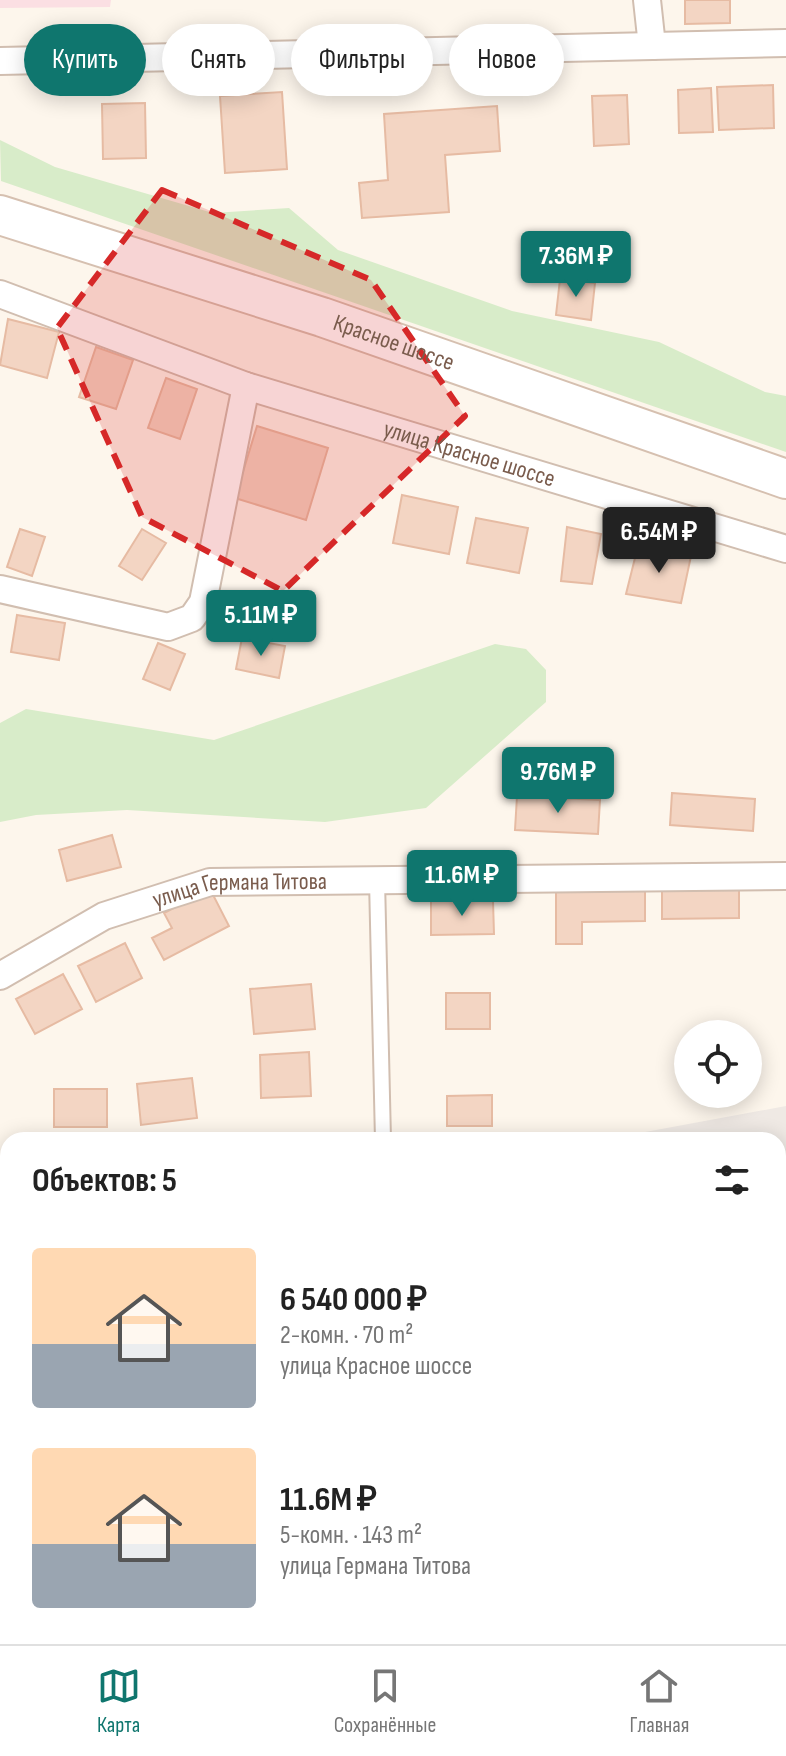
<!DOCTYPE html>
<html lang="ru">
<head>
<meta charset="utf-8">
<style>
	body { margin:0; font-family:"Sofia Sans Condensed",sans-serif; background:#f2f2f2; color:#222; height:100vh; display:flex; flex-direction:column; font-size:30px; white-space:nowrap }
	* { box-sizing:border-box; margin:0 }
	p { font-size:26px; color:#767676 }
	.icon { flex:none; width:44px; height:44px; fill:none; stroke:currentColor; stroke-width:2; stroke-linecap:round; stroke-linejoin:round }
	.map { position:relative; flex:1; overflow:hidden }
	.details { position:absolute; left:0px; top:1132px; width:786px; height:512px; display:flex; flex-direction:column; background:#fff; border-radius:24px 24px 0 0; box-shadow:0 4px 20px #0003 }
	.details>* { flex:none }
	.guide { position:absolute; left:24px; top:24px; width:738px; height:72px; display:flex; gap:16px }
	.controls { position:absolute; left:674px; top:1020px; display:grid; gap:16px }
	.controls a { display:grid; place-items:center; width:88px; height:88px; border-radius:50%; background:#fff; box-shadow:0 4px 20px #0003; font-size:40px }
	.price { position:absolute; translate:-50% -68px; padding:0 18px; border-radius:8px; background:#0f766e; color:#fff; font-size:26px; line-height:52px; filter:drop-shadow(0 2px 4px #0008) }
	.price::after { content:''; position:absolute; left:50%; top:48px; width:24px; height:18px; margin-left:-12px; background:inherit; clip-path:polygon(0 0,100% 0,50% 100%) }
	.price.selected { background:#222; color:#fff }
	ul { padding:0; list-style:none }
	li { display:flex; align-items:center; gap:24px; height:200px; padding:0 32px }
	li span { display:grid; place-items:center; flex:none; width:224px; height:160px; border-radius:8px; color:#555 }
	li>.icon { margin-inline-start:auto }
	span .icon { width:96px; height:96px; fill:#fffc; stroke-width:1 }
	li b { font-size:34px }
	h2 { display:flex; justify-content:space-between; align-items:center; height:96px; padding:0 32px; font-size:34px }
	.chip { padding:0 28px; border-radius:36px; background:#fff; box-shadow:0 4px 20px #0003; font-size:28px; line-height:72px }
	.chip.selected { background:#0f766e; color:#fff }
	.tabs { display:flex; justify-content:space-around; align-items:center; height:112px; border-top:2px solid #e0e0e0; background:#fff; font-size:22px; color:#767676 }
	.tabs a { display:grid; justify-items:center; gap:4px }
	.tabs .selected { color:#0f766e }
	.map>svg:first-child { display:block }
</style>
</head>
<body>
<div class="map">
<svg width="786" height="1644" viewBox="0 0 786 1644">
	<rect width="100%" height="100%" fill="#fdf6ec"/>
	<path fill="#efe9e4" d="M786 1106V1644H229L228 1636H778V1140H602Z"/>
	<path fill="#fbdfe3" d="M0 0H111L110 7 0 8Z"/>
	<path fill="#d8ecc9" d="M0 140 55 167 213 213 289 208 338 250 512 311 659 342 765 392 786 396V452L1 181Z
		M495 644 526 649 546 670V702L426 808 325 822 127 810 36 815 0 822V723L26 709 214 740Z"/>
	<path fill="#f3d5c3" stroke="#e6bba3" stroke-width="2" d="M685 0H730V23L685 24Z
		M773 85 774 128 719 130 717 87Z
		M711 88 713 132 679 133 678 90Z
		M282 92 287 169 225 173 220 96Z
		M627 95 629 144 594 146 592 96Z
		M145 103 146 158 103 159 102 104Z
		M497 106 500 151 445 155 449 212 362 218 359 183 388 180 384 114Z
		M560 279 595 283 591 320 556 315Z
		M8 319 59 332 47 378 0 365Z
		M96 347 133 360 116 409 79 397Z
		M166 378 197 389 180 439 148 428Z
		M257 426 328 448 306 520 235 498Z
		M402 495 458 507 449 554 393 543Z
		M476 518 528 528 519 573 467 563Z
		M567 527 601 534 592 584 561 581Z
		M20 529 45 537 32 576 7 567Z
		M142 529 166 543 142 580 119 566Z
		M638 546 691 556 681 603 626 594Z
		M17 615 65 623 59 660 11 652Z
		M242 638 285 646 279 678 236 669Z
		M158 643 185 654 170 690 143 679Z
		M672 793 755 799 753 831 670 825Z
		M517 796 600 800 598 834 515 830Z
		M112 835 121 867 67 881 59 850Z
		M645 888V921L582 922V944H556V889Z
		M210 889 229 926 164 960 152 938 172 928 164 913Z
		M662 890H739V918L662 919Z
		M431 901H493L494 934 431 935Z
		M125 943 142 978 96 1002 78 966Z
		M63 974 82 1009 35 1034 16 999Z
		M311 984 315 1029 254 1034 250 989Z
		M446 993H490V1029H446Z
		M309 1052 311 1096 261 1098 260 1055Z
		M192 1078 197 1118 141 1125 137 1084Z
		M54 1089H107V1127H54Z
		M492 1095V1126H447V1096Z
		M786 1320V1398L778 1399V1322Z
		M786 1451V1612L778 1614V1453Z
		M250 1636H670L631 1644H252Z"/>
	<g fill="none" stroke-linecap="round" stroke-linejoin="round">
		<defs>
			<path id="lane" d="M377 880 383 1140
				M0 1187H8"/>
			<g id="street">
				<path d="M647 0 652 46"/>
				<path d="M0 61 786 43"/>
				<path id="s1" d="M0 294 246 386 786 549"/>
				<path d="M0 589 168 627 192 618 203 602 246 386"/>
				<path id="s2" d="M0 976 104 916 210 882 786 876"/>
			</g>
			<g id="secondary">
				<path id="s3" d="M0 215 322 317 786 479"/>
			</g>
		</defs>
		<use href="#lane" stroke="#d1beb0" stroke-width="18"/>
		<use href="#street" stroke="#d1beb0" stroke-width="30"/>
		<use href="#secondary" stroke="#d6c0b0" stroke-width="42"/>
		<use href="#lane" stroke="#fff" stroke-width="14"/>
		<use href="#street" stroke="#fff" stroke-width="26"/>
		<use href="#secondary" stroke="#fff" stroke-width="38"/>
	</g>
	<path fill="#d62828" fill-opacity="0.2" stroke="#d62828" stroke-width="6" stroke-dasharray="16 10" stroke-linejoin="round" d="M162 190 371 280 465 416 283 591 142 517 57 328Z"/>
	<g text-anchor="middle" dominant-baseline="central" stroke-width="8" stroke-linejoin="round" paint-order="stroke">
		<g font-size="24" fill="#7a5c4d" stroke="#fffaf3">
			<text stroke="none"><textPath href="#s3" startOffset="414">Красное шоссе</textPath></text>
			<text stroke="none"><textPath href="#s1" startOffset="496">улица Красное шоссе</textPath></text>
			<text stroke="none"><textPath href="#s2" startOffset="260">улица Германа Титова</textPath></text>
		</g>
	</g>
</svg>
<div class="controls">
<a><svg class="icon" aria-label="locate" viewBox="0 0 24 24"><circle cx="12" cy="12" r="6"/><path d="M12 2v4M12 18v4M2 12h4M18 12h4"/></svg></a>
</div>
<b class="price" style="left:576px;top:299px">7.36M ₽</b>
<b class="price selected" style="left:659px;top:575px">6.54M ₽</b>
<b class="price" style="left:261px;top:658px">5.11M ₽</b>
<b class="price" style="left:558px;top:815px">9.76M ₽</b>
<b class="price" style="left:462px;top:918px">11.6M ₽</b>
<div class="guide">
<a class="chip selected">Купить</a>
<a class="chip">Снять</a>
<a class="chip">Фильтры</a>
<a class="chip">Новое</a>
</div>
<section class="details">
<h2>Объектов: 5<svg class="icon" aria-label="filters" viewBox="0 0 24 24"><path d="M4 7h16M4 17h16"/><circle cx="9" cy="7" r="2"/><circle cx="15" cy="17" r="2"/></svg></h2>
<ul>
<li><span style="background:linear-gradient(#ffd9b3 60%,#9aa5b1 0)"><svg class="icon" aria-label="home" viewBox="0 0 24 24"><path d="M3 11l9-7 9 7M6 9v11h12V9"/></svg></span><div><b>6 540 000 ₽</b><p>2-комн. · 70 m²</p><p>улица Красное шоссе</p></div></li>
<li><span style="background:linear-gradient(#ffd9b3 60%,#9aa5b1 0)"><svg class="icon" aria-label="home" viewBox="0 0 24 24"><path d="M3 11l9-7 9 7M6 9v11h12V9"/></svg></span><div><b>11.6M ₽</b><p>5-комн. · 143 m²</p><p>улица Германа Титова</p></div></li>
</ul>
</section>
</div>
<nav class="tabs">
<a class="selected"><svg class="icon" aria-label="map" viewBox="0 0 24 24"><path d="M3 6l6-2 6 2 6-2v14l-6 2-6-2-6 2zM9 4v14M15 6v14"/></svg>Карта</a>
<a><svg class="icon" aria-label="saved" viewBox="0 0 24 24"><path d="M7 4h10v16l-5-4-5 4z"/></svg>Сохранённые</a>
<a><svg class="icon" aria-label="home" viewBox="0 0 24 24"><path d="M3 11l9-7 9 7M6 9v11h12V9"/></svg>Главная</a>
</nav>
</body>
</html>
